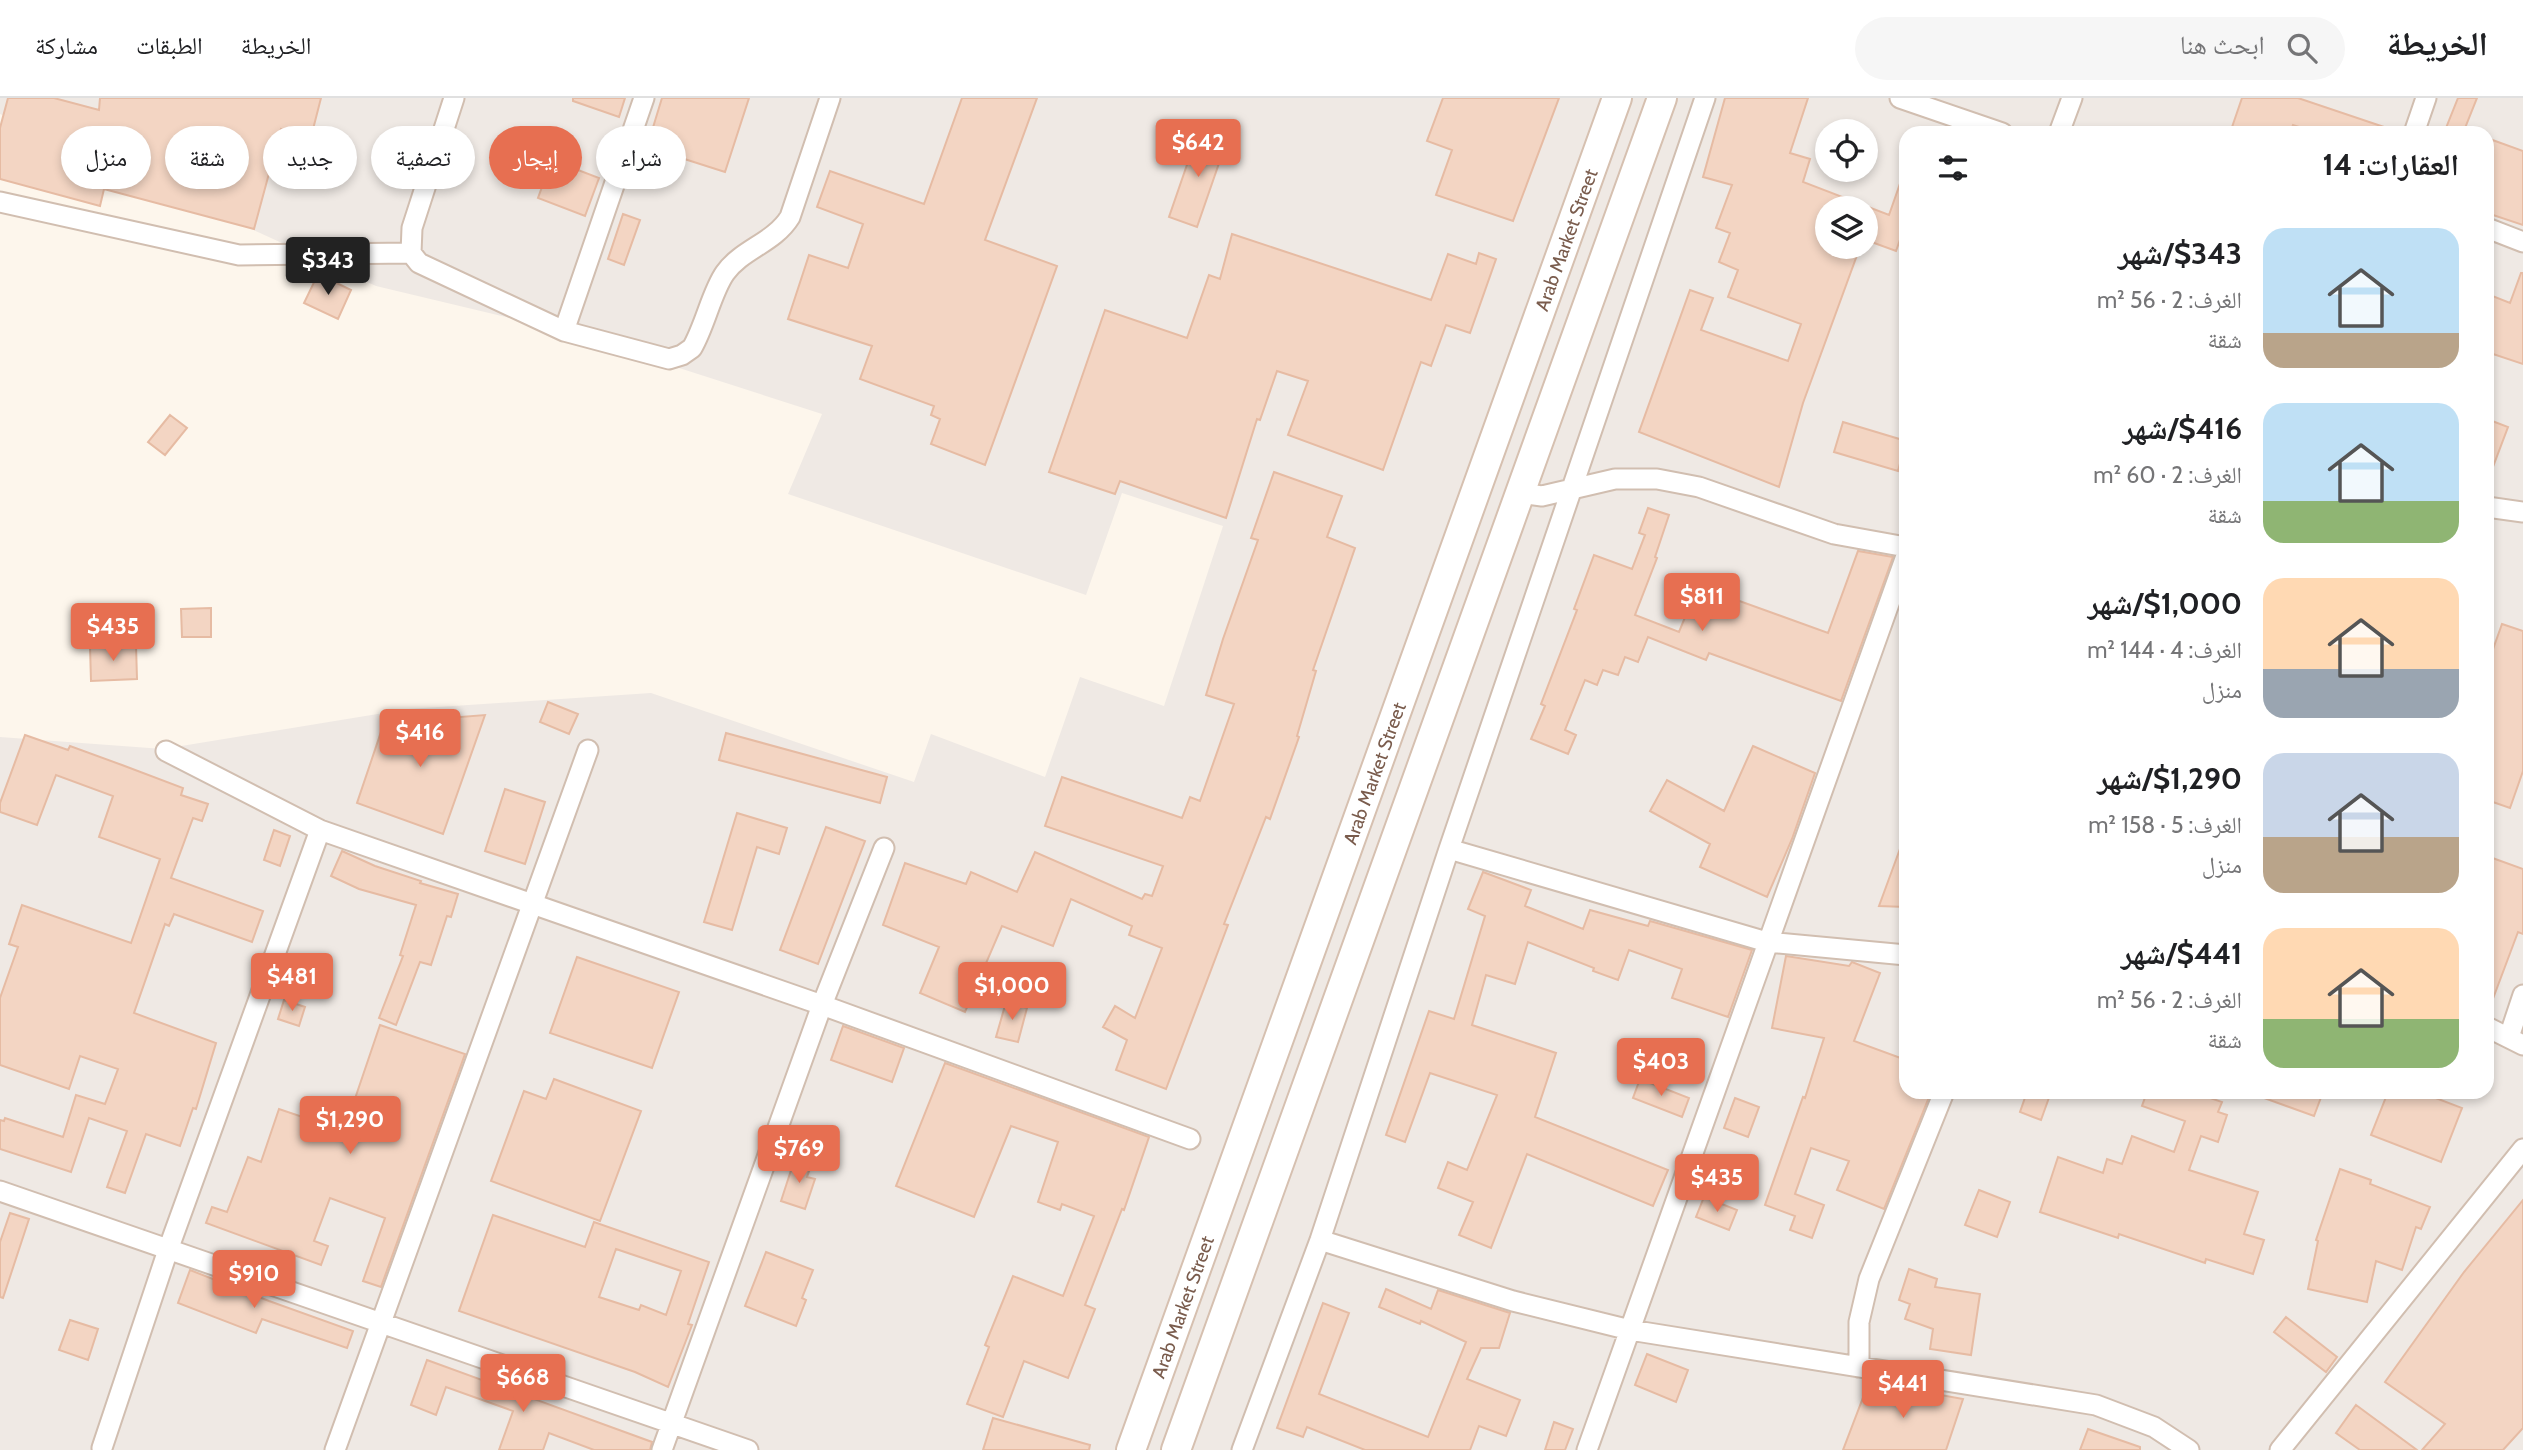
<!DOCTYPE html>
<html lang="ar">
<head>
<meta charset="utf-8">
<style>
	body { margin:0; font-family:Cabin,"Noto Naskh Arabic",sans-serif; background:#f6f6f6; color:#202124; direction:rtl; height:100vh; display:flex; flex-direction:column; font-size:26px; white-space:nowrap }
	* { box-sizing:border-box; margin:0 }
	p { font-size:23px; color:#757577 }
	.icon { flex:none; width:38px; height:38px; fill:none; stroke:currentColor; stroke-width:2; stroke-linecap:round; stroke-linejoin:round }
	.map { position:relative; flex:1; overflow:hidden; direction:ltr }
	.side { position:absolute; left:1899px; top:28px; width:595px; height:973px; display:flex; flex-direction:column; background:#fff; border-radius:21px; box-shadow:0 4px 10px #0003; direction:rtl }
	.side>* { flex:none }
	.guide { position:absolute; left:21px; top:28px; width:665px; height:63px; direction:rtl; display:flex; gap:14px }
	.fabs { position:absolute; left:1815px; top:21px; display:grid; gap:14px }
	.fabs a { display:grid; place-items:center; width:63px; height:63px; border-radius:50%; background:#fff; box-shadow:0 4px 10px #0003; font-size:35px }
	.price { position:absolute; translate:-50% -60px; padding:0 16px; border-radius:7px; background:#e76f51; color:#fff; font-size:23px; line-height:46px; filter:drop-shadow(0 2px 4px #0008) }
	.price::after { content:''; position:absolute; left:50%; top:42px; width:21px; height:16px; margin-left:-10px; background:inherit; clip-path:polygon(0 0,100% 0,50% 100%) }
	.price.active { background:#222; color:#fff }
	ul { padding:0; list-style:none }
	li { display:flex; align-items:center; gap:21px; height:175px; padding:0 35px }
	li span { display:grid; place-items:center; flex:none; width:196px; height:140px; border-radius:21px; color:#555 }
	li>.icon { margin-inline-start:auto }
	span .icon { width:84px; height:84px; fill:#fffc; stroke-width:1 }
	li b { font-size:30px }
	h2 { display:flex; justify-content:space-between; align-items:center; height:84px; padding:0 35px; font-size:30px }
	.tag { padding:0 24px; border-radius:32px; background:#fff; box-shadow:0 4px 10px #0003; font-size:24px; line-height:63px }
	.tag.active { background:#e76f51; color:#fff }
	header { display:flex; align-items:center; gap:42px; box-sizing:border-box; height:98px; padding:0 35px; background:#fff; border-bottom:2px solid #e0e0e0 }
	header strong { font-size:33px }
	nav { display:flex; gap:38px; margin-inline-start:auto; font-size:24px }
	.search { width:490px; height:63px; background:#f6f6f6; display:flex; align-items:center; gap:18px; box-sizing:border-box; padding:0 24px; border-radius:38px; color:#757577; font-size:26px }
	.map>svg:first-child { display:block }
</style>
</head>
<body>
<header>
<strong>الخريطة</strong>
<div class="search"><svg class="icon" aria-label="search" viewBox="0 0 24 24"><circle cx="10" cy="10" r="6"/><path d="M15 15l6 6"/></svg>ابحث هنا</div>
<nav><a>الخريطة</a><a>الطبقات</a><a>مشاركة</a></nav>
</header>
<div class="map">
<svg width="2523" height="1352" viewBox="0 0 2523 1352">
	<rect width="100%" height="100%" fill="#fdf6ec"/>
	<path fill="#efe9e4" fill-rule="evenodd" d="M0 0H2523V1352H0V639L163 651 408 611 651 595 914 684 931 636 1045 679 1080 579 1164 608 1223 428 1122 395 1086 497 788 396 822 316 564 233 376 188 0 16ZM1827 33H1866V72H1827ZM1906 35H2487V994H1906ZM1827 110H1866V149H1827Z"/>
	<path fill="#f3d5c3" stroke="#e6bba3" stroke-width="2" fill-rule="evenodd" d="M8 0H54L99 12 100 0H321L311 39 281 31 254 131 104 91 100 108 0 81V30Z
		M573 0H625L619 19 573 3Z
		M662 0H749L725 74 647 49Z
		M962 0H1037L985 142 1057 168 985 367 931 346 940 321 931 317 934 308 860 281 872 248 788 221 809 157 848 170 863 126 817 109 830 73 924 106Z
		M1443 0H1559L1513 123 1436 97 1452 52 1427 43Z
		M1725 0H1808L1790 55 1810 61 1803 84 1889 117 1903 77H1906V125L1896 153 1866 142V110H1827V149H1860L1803 305 1779 389 1639 334 1690 192 1713 200 1701 232 1788 263 1801 226 1728 199 1738 172 1719 164 1730 135 1716 130 1732 87 1703 79Z
		M2242 0H2298L2393 32V35H2317L2293 27 2290 35H2230Z
		M2458 0H2477L2463 35H2444Z
		M1199 32 1227 42 1197 129 1169 119Z
		M2487 40 2523 53V127L2487 115Z
		M552 62 599 80 585 118 538 100Z
		M623 116 640 122 624 167 608 161Z
		M1232 136 1431 202 1448 156 1476 166 1479 155 1496 161 1470 235 1446 227 1431 268 1421 264 1383 372 1288 337 1308 283 1277 273 1260 322 1257 321 1226 420 1120 383 1115 396 1049 374 1105 212 1187 240 1209 177 1220 181Z
		M2521 175H2523V266L2487 254V206L2490 197 2510 205Z
		M318 176 351 192 338 221 304 205Z
		M170 317 187 330 165 357 148 344Z
		M2487 321 2508 329 2488 382H2487Z
		M1843 324 1906 343 1898 373 1834 354Z
		M1274 374 1342 398 1327 439 1355 450 1313 572 1316 573 1297 638 1299 639 1270 721 1266 719 1224 826 1228 827 1166 991 1116 972 1127 942 1103 929 1115 908 1135 920 1162 850 1129 837 1132 828 1071 801 1053 848 1002 828 965 914 920 895 939 849 883 827 905 765 966 786 971 774 1017 794 1035 754 1142 801 1145 796 1152 798 1163 768 1045 728 1062 679 1182 720 1190 699 1200 703 1234 606 1206 597 1223 541 1258 442 1251 440Z
		M1648 410 1669 417 1655 459 1657 460 1635 517 1679 534 1695 495 1731 509 1734 501 1828 535 1858 453 1893 459 1841 603 1709 555 1706 562 1648 539 1638 564 1625 559 1618 577 1603 572 1597 587 1585 582 1565 632 1576 637 1568 656 1531 641 1545 608 1541 606 1577 512 1574 511 1594 457 1632 471 1645 437 1639 435Z
		M211 510V539H182L181 511Z
		M2502 526 2523 533V673L2510 710 2487 702V568Z
		M136 547 137 581 91 583 90 548Z
		M548 604 578 616 569 636 540 624Z
		M485 617 443 736 357 705 384 625Z
		M726 635 887 679 880 705 719 662Z
		M25 637 68 652 70 648 122 667 183 690 181 697 208 706 202 723 193 720 171 780 263 813 252 844 174 816 169 828 165 826 134 915 216 945 196 1011 193 1010 180 1048 146 1036 125 1095 107 1089 127 1033 89 1020 71 1074 0 1051V1022L4 1023 5 1020 63 1039 76 997 105 1006 118 971 80 958 69 991 0 967V900L18 849 9 846 22 807 131 845 160 761 99 739 113 698 56 677 37 727 0 714V705Z
		M1753 648 1815 675 1792 741 1767 799 1700 769 1710 746 1650 713 1667 682 1724 713Z
		M505 691 545 704 525 766 485 753Z
		M737 715 787 730 779 756 757 749 732 832 704 824Z
		M826 729 865 743 818 866 780 852Z
		M274 732 290 738 280 768 264 762Z
		M1904 740H1906V809L1879 808Z
		M342 753 375 768 421 783 420 785 458 796 451 819 447 818 431 867 420 864 396 927 379 920 403 858 400 857 416 807 359 791 331 778Z
		M2487 758 2523 771V836L2518 834 2488 914Z
		M1483 774 1531 792 1525 808 1583 831 1590 812 1648 828 1650 823 1752 852 1728 919 1672 900 1682 871 1629 852 1618 882 1593 873 1594 870 1528 844 1515 886 1486 877 1472 927 1556 955 1535 1019 1668 1072 1653 1108 1527 1056 1491 1150 1459 1137 1473 1104 1438 1090 1448 1064 1467 1072 1497 997 1430 975 1405 1044 1386 1037 1429 913 1454 921 1485 818 1468 811Z
		M1786 858 1849 868 1852 864 1880 875 1854 943 1906 962V994H1931L1884 1111 1837 1092 1849 1063 1811 1050 1795 1096 1824 1107 1812 1140 1790 1132 1795 1118 1765 1107 1803 999 1805 1000 1824 940 1772 930Z
		M577 859 679 894 652 970 550 935Z
		M284 902 305 909 299 928 278 921Z
		M1006 904 1027 910 1018 944 996 939Z
		M380 927 465 956 381 1189 363 1183 385 1120 330 1100 314 1143 328 1148 321 1167 206 1125 212 1109 227 1114 248 1059 261 1064 279 1011 344 1033Z
		M843 928 904 950 892 984 831 962Z
		M945 965 1149 1039 1124 1112 1122 1111 1085 1207 1095 1211 1068 1280 1024 1263 1003 1319 967 1306 989 1249 985 1247 1013 1178 1063 1198 1094 1118 1062 1106 1060 1112 1038 1104 1058 1044 1011 1028 974 1119 896 1088Z
		M554 981 641 1013 600 1123 491 1083 524 993 546 1001Z
		M1640 981 1689 1000 1682 1019 1633 1000Z
		M2027 994H2051L2041 1022 2020 1014Z
		M2147 994H2193L2222 1004 2218 1014 2227 1017 2218 1044 2201 1038 2189 1072 2258 1094 2244 1136 2264 1142 2253 1176 2206 1161 2205 1165 2119 1136 2118 1140 2040 1114 2058 1059 2103 1075 2107 1061 2122 1066 2132 1038 2174 1054 2185 1023 2142 1008Z
		M2254 994H2323L2314 1018 2253 996Z
		M2388 994H2420L2462 1010 2441 1064 2371 1037Z
		M1735 1000 1759 1009 1748 1039 1724 1030Z
		M795 1060 812 1065 807 1079 815 1081 805 1111 781 1103Z
		M2340 1071 2371 1082 2370 1086 2430 1109 2421 1131 2416 1129 2402 1172 2376 1163 2367 1204 2308 1191 2318 1143 2316 1142Z
		M1979 1092 2010 1104 1997 1139 1965 1127Z
		M1704 1099 1737 1112 1729 1132 1696 1119Z
		M2523 1102V1330L2503 1352H2422L2445 1326 2385 1284 2464 1174Z
		M10 1115 29 1121 3 1200 0 1199V1144Z
		M493 1117 585 1149 594 1124 709 1164 688 1226 692 1227 668 1289 635 1274 459 1213ZM616 1151 681 1173 666 1217 641 1207 639 1212 599 1199Z
		M766 1154 813 1172 802 1200 806 1202 796 1228 745 1208Z
		M1909 1171 1937 1181 1935 1189 1980 1196 1971 1257 1930 1251 1933 1231 1905 1221 1910 1206 1899 1202Z
		M190 1172 269 1203 353 1233 347 1250 262 1221 256 1235 178 1205Z
		M1386 1191 1431 1211 1438 1192 1510 1215 1499 1250H1481L1467 1281 1520 1302 1506 1338 1479 1328 1470 1352H1365L1307 1329 1303 1339 1277 1330 1323 1205 1349 1215 1319 1296 1428 1339 1466 1244 1421 1223 1420 1226 1379 1209Z
		M2286 1219 2337 1259 2326 1274 2274 1234Z
		M70 1222 98 1231 88 1262 59 1252Z
		M1647 1256 1688 1272 1676 1304 1635 1287Z
		M427 1262 652 1344 650 1352H594L549 1335 543 1352H499L513 1313 446 1289 436 1317 411 1307Z
		M1869 1284 1963 1301 1946 1352H1843Z
		M2356 1307 2417 1352H2360L2336 1335Z
		M993 1320 1090 1347 1089 1352H983Z
		M1554 1324 1573 1331 1565 1352H1545Z
		M2088 1331 2140 1349V1352H2080Z"/>
	<g fill="none" stroke-linecap="round" stroke-linejoin="round">
		<defs>
			<path id="street" d="M454 0 412 130 411 155 419 165 564 233 669 261 682 257 692 250C705 228 712 193 725 175 742 151 774 145 790 119L830 0
				M1900 0 2002 35
				M2059 35 2072 0
				M2414 35 2426 0
				M0 104 239 157 411 155
				M2487 130 2523 144
				M564 233 644 0
				M1520 395 1542 398 1615 381H1657L1699 389 1834 436 1906 449
				M2487 409 2523 414
				M166 653 320 732 822 907 1190 1041
				M1449 751 1767 844 1906 857
				M2487 929 2523 947
				M2509 939 2523 897
				M0 1093 748 1352
				M1320 1142 1513 1203 1630 1232 2096 1307 2154 1329 2189 1352
				M1859 1269V1224L1869 1181 1944 994
				M102 1350 168 1152 320 732
				M335 1352 588 652
				M662 1352 822 907 884 750
				M1242 1352 1320 1142 1449 751 1705 0
				M1587 1352 1906 458
				M2280 1352 2523 1051"/>
			<g id="secondary">
				<path id="s1" d="M1131 1352 1617 0"/>
				<path d="M1176 1352 1662 0"/>
			</g>
		</defs>
		<use href="#street" stroke="#d1beb0" stroke-width="23"/>
		<use href="#secondary" stroke="#d6c0b0" stroke-width="32"/>
		<use href="#street" stroke="#fff" stroke-width="19"/>
		<use href="#secondary" stroke="#fff" stroke-width="28"/>
	</g>
	<g text-anchor="middle" dominant-baseline="central" stroke-width="5" stroke-linejoin="round" paint-order="stroke">
		<g font-size="19" fill="#7a5c4d" stroke="#fffaf3">
			<text stroke="none"><textPath href="#s1" startOffset="1286">Arab Market Street</textPath></text>
			<text stroke="none"><textPath href="#s1" startOffset="719">Arab Market Street</textPath></text>
			<text stroke="none"><textPath href="#s1" startOffset="152">Arab Market Street</textPath></text>
		</g>
	</g>
</svg>
<div class="fabs">
<a><svg class="icon" aria-label="locate" viewBox="0 0 24 24"><circle cx="12" cy="12" r="6"/><path d="M12 2v4M12 18v4M2 12h4M18 12h4"/></svg></a>
<a><svg class="icon" aria-label="layers" viewBox="0 0 24 24"><path d="M12 4l9 5-9 5-9-5zM3 14l9 5 9-5"/></svg></a>
</div>
<b class="price" style="left:1198px;top:81px">$642</b>
<b class="price active" style="left:328px;top:199px">$343</b>
<b class="price" style="left:1702px;top:535px">$811</b>
<b class="price" style="left:113px;top:565px">$435</b>
<b class="price" style="left:420px;top:671px">$416</b>
<b class="price" style="left:292px;top:915px">$481</b>
<b class="price" style="left:1012px;top:924px">$1,000</b>
<b class="price" style="left:1661px;top:1000px">$403</b>
<b class="price" style="left:350px;top:1058px">$1,290</b>
<b class="price" style="left:799px;top:1087px">$769</b>
<b class="price" style="left:1717px;top:1116px">$435</b>
<b class="price" style="left:254px;top:1212px">$910</b>
<b class="price" style="left:523px;top:1316px">$668</b>
<b class="price" style="left:1903px;top:1322px">$441</b>
<div class="guide">
<a class="tag">شراء</a>
<a class="tag active">إيجار</a>
<a class="tag">تصفية</a>
<a class="tag">جديد</a>
<a class="tag">شقة</a>
<a class="tag">منزل</a>
</div>
<section class="side">
<h2>العقارات: 14<svg class="icon" aria-label="filters" viewBox="0 0 24 24"><path d="M4 7h16M4 17h16"/><circle cx="9" cy="7" r="2"/><circle cx="15" cy="17" r="2"/></svg></h2>
<ul>
<li><span style="background:linear-gradient(#bfe0f5 75%,#b9a48a 0)"><svg class="icon" aria-label="home" viewBox="0 0 24 24"><path d="M3 11l9-7 9 7M6 9v11h12V9"/></svg></span><div><b>$343/شهر</b><p>الغرف: 2 · 56 m²</p><p>شقة</p></div></li>
<li><span style="background:linear-gradient(#bfe0f5 70%,#8fb573 0)"><svg class="icon" aria-label="home" viewBox="0 0 24 24"><path d="M3 11l9-7 9 7M6 9v11h12V9"/></svg></span><div><b>$416/شهر</b><p>الغرف: 2 · 60 m²</p><p>شقة</p></div></li>
<li><span style="background:linear-gradient(#ffd9b3 65%,#9aa5b1 0)"><svg class="icon" aria-label="home" viewBox="0 0 24 24"><path d="M3 11l9-7 9 7M6 9v11h12V9"/></svg></span><div><b>$1,000/شهر</b><p>الغرف: 4 · 144 m²</p><p>منزل</p></div></li>
<li><span style="background:linear-gradient(#c9d6e8 60%,#b9a48a 0)"><svg class="icon" aria-label="home" viewBox="0 0 24 24"><path d="M3 11l9-7 9 7M6 9v11h12V9"/></svg></span><div><b>$1,290/شهر</b><p>الغرف: 5 · 158 m²</p><p>منزل</p></div></li>
<li><span style="background:linear-gradient(#ffd9b3 65%,#8fb573 0)"><svg class="icon" aria-label="home" viewBox="0 0 24 24"><path d="M3 11l9-7 9 7M6 9v11h12V9"/></svg></span><div><b>$441/شهر</b><p>الغرف: 2 · 56 m²</p><p>شقة</p></div></li>
</ul>
</section>
</div>
</body>
</html>
